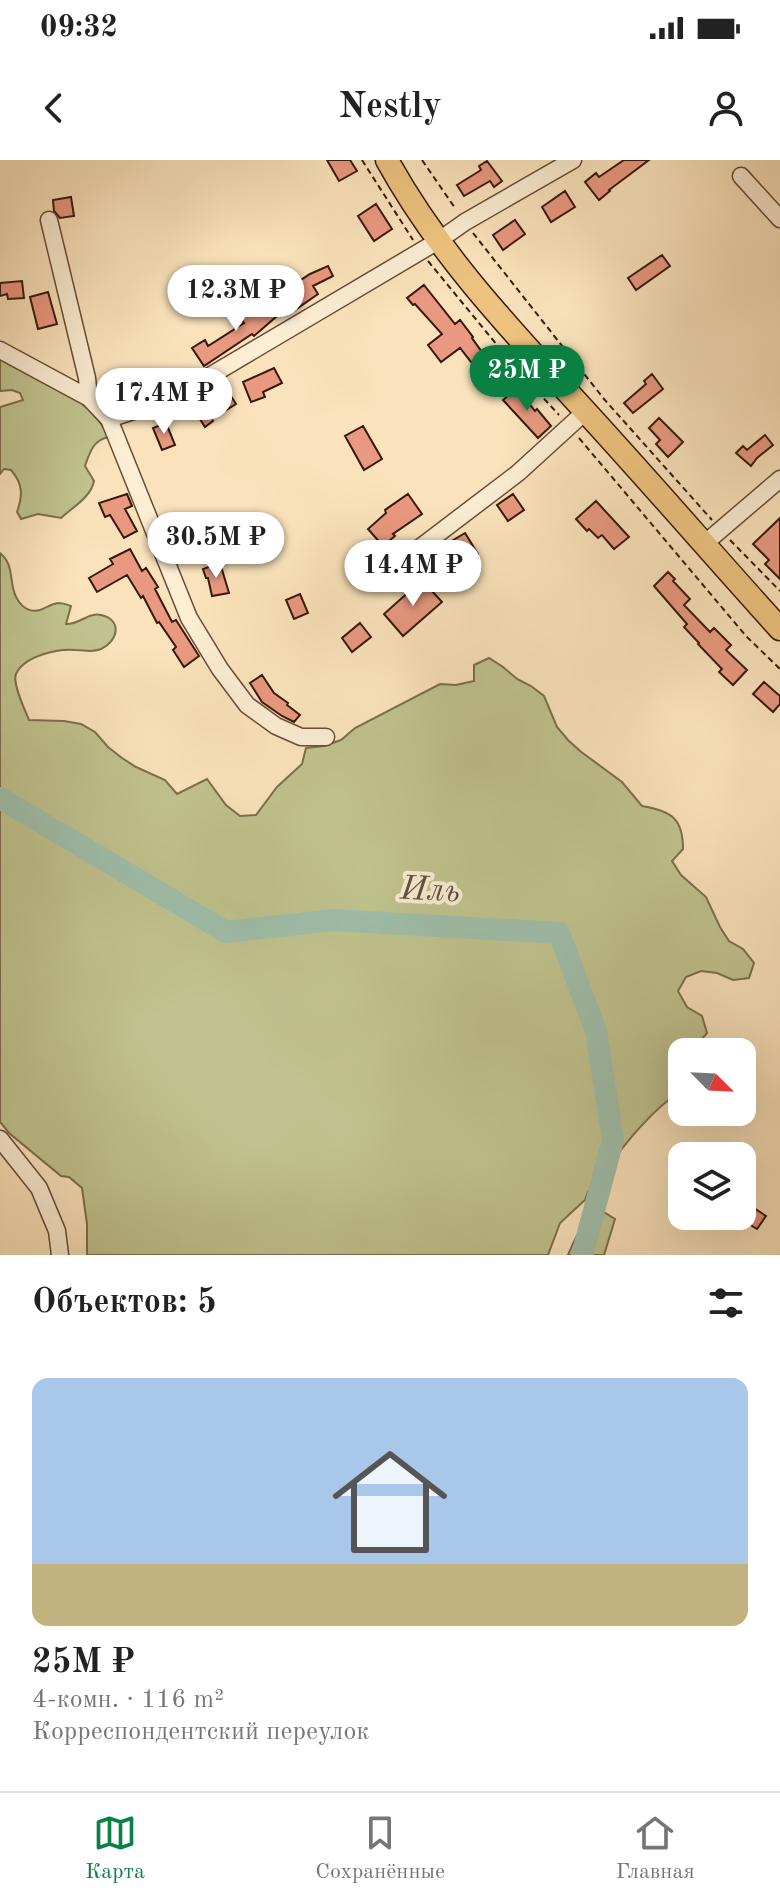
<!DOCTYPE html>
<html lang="ru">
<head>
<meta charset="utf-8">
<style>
	body { margin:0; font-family:"Old Standard TT",serif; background:#f6f6f6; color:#222; height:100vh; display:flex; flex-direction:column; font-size:30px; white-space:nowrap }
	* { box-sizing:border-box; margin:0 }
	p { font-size:26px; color:#767676 }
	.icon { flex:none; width:44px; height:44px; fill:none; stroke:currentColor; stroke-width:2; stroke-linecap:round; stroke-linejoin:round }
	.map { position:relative; height:1095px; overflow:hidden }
	.drawer { display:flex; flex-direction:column; background:#fff; flex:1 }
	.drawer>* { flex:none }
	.needle { width:52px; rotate:114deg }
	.fabs { position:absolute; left:668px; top:878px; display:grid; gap:16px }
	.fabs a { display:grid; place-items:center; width:88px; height:88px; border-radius:16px; background:#fff; box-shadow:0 8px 32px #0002; font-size:40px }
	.price { position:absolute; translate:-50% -68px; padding:0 18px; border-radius:28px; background:#fff; color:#222; font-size:26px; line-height:52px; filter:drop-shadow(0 2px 4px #0008) }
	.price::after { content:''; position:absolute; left:50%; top:48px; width:24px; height:18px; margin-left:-12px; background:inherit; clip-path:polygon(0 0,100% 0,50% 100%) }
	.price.on { background:#0b8043; color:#fff }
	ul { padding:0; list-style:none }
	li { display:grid; align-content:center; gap:16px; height:424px; padding:0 32px }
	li+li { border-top:2px solid #e0e0e0 }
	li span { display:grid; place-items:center; height:248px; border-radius:16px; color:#555 }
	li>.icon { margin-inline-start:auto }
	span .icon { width:144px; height:144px; fill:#fffc; stroke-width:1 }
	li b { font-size:34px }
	h2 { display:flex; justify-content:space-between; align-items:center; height:96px; padding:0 32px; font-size:34px }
	.status { display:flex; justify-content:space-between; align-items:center; height:56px; padding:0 40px; background:#fff; direction:ltr }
	.status svg { height:22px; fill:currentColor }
	header { display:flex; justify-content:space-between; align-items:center; height:104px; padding:0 32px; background:#fff; font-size:36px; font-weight:700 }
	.menu { display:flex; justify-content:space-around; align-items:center; height:112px; border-top:2px solid #e0e0e0; background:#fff; font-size:22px; color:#767676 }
	.menu a { display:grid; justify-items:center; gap:4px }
	.menu .on { color:#0b8043 }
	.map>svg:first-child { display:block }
</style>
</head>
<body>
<div class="status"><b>09:32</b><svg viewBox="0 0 49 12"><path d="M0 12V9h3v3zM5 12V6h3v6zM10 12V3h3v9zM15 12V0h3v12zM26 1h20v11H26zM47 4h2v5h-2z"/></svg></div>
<header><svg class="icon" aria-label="back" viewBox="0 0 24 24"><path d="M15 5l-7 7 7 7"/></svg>Nestly<svg class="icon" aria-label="person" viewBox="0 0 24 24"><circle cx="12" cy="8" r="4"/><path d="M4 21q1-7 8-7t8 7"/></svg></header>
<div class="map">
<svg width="780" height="1095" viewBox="0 0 780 1095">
	<rect width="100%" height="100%" fill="#fae3bc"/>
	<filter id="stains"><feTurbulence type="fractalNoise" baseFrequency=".0025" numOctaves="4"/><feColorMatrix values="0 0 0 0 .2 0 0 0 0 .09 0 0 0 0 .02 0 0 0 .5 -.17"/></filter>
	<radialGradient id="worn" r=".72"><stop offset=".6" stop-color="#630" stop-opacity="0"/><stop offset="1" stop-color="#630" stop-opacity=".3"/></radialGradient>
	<path fill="#c0c38f" stroke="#7c6e4c" stroke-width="2" d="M0 197C38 216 90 237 109 277 93 280 90 292 85 306L94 321C91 337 73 347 61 358L38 354 21 359 17 352C23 335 23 324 11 310L4 309 0 314V247L23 240 20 233 12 230 0 231Z
		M0 393C12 403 10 414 13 428 16 441 25 454 40 450 46 448 51 444 58 443 64 443 66 444 71 446L66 464C79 465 88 452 101 455 123 460 118 481 101 489 92 493 85 490 76 490 58 488 24 496 16 514 12 523 25 550 29 560L64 561 81 564 95 572 108 587 122 598 136 607 165 620 177 634 207 619 226 645 240 656 256 655 277 627 302 604 306 588 324 586 341 580 355 568 440 524 456 525 474 521V505L489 498 503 507 517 519 531 526 544 536 557 567 568 580 580 591 622 622 642 646C671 651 683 658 683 689L672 701 681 715 706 737 720 767 729 781 743 789 754 803 749 818 733 820 717 813 701 811 686 817 678 831 687 847 702 856 707 873 691 892H682V930C643 956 617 996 588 1032L585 1040 560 1063 548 1095H87V1064L82 1028 69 1017 61 1016 9 973 0 962Z
		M602 1051 615 1059 604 1095H568C577 1074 581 1063 602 1051Z"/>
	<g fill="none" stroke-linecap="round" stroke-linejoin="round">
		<path stroke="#9fbfab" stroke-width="22" d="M0 638 226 772 334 760 559 773 596 871 613 980 582 1095"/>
	</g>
	<path fill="#e99981" stroke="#371909" stroke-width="2" d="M327 0H350L357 11 339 21Z
		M624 0H649L609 30 610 31 599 40 585 22 596 13 599 17Z
		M487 1 502 21 494 27 490 21 464 36 457 25 481 10 479 6Z
		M565 31 575 47 551 62 542 47Z
		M71 37 74 56 60 58 54 51 53 40Z
		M376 44 392 69 374 81 358 56Z
		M515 60 525 74 503 90 493 75Z
		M662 95 670 106 636 130 628 118Z
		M328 106 333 116 313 126 318 134 295 150 283 132 310 114Z
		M22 121 24 138 8 139 7 134 0 136V123Z
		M424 125 455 164 460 160 473 177 472 178 487 199 492 195 505 213 489 225 460 188 441 202 428 185 442 174 415 144 413 145 407 138Z
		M48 132 57 164 38 169 30 137Z
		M267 143 277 156 254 176 252 174 204 206 192 188 205 180 208 186 244 163 236 153 244 146 249 153Z
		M274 208 282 223 263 232 265 237 251 242 243 222Z
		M652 214 663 229 633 253 624 243 646 224 644 221Z
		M517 228 535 251 537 249 551 266 538 278 503 240Z
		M229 233 236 244 212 259 213 261 205 267 198 256Z
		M659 258 683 282 668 297 656 284 660 280 649 268Z
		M166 263 175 285 162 290 153 268Z
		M363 266 382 299 364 310 345 276Z
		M765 275 773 285 757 298 751 306 736 293 743 286 747 290Z
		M127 334 132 346 125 349 137 371 124 378 110 355 105 357 99 343Z
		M408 334 422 354 393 374 395 376 383 386 368 369 386 353 385 350Z
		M513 334 524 350 508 361 497 345Z
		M596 341 629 377 614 389 602 375 598 378 589 369 587 371 576 359Z
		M780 358V419L765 404 769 400 753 384Z
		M465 373 478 394 464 404 450 382Z
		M130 389 142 411 146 408 158 427 155 429 172 462 176 460 199 496 184 507 173 490 176 487 159 462 157 463 143 436 141 438 127 415 97 432 89 418 113 404 110 399Z
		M220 403 229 433 212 436 208 418H206L203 409Z
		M668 412 675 419 673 421 690 439 684 445 710 472 714 468 731 485 726 490 747 510 733 525 719 512 722 509 698 484 699 483 684 467 687 464 654 426Z
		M422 420 442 442 403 476 384 454Z
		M300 434 308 453 294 459 286 440Z
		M360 463 371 477 352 492 342 478Z
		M262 515 274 533 288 543 287 545 300 555 294 562 282 556 262 542 250 523Z
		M764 522 780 536V544L773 552 753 534Z
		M742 1040 766 1056 757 1069 742 1060Z"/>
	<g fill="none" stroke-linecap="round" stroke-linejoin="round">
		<defs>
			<path id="minor" d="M741 16 780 59
				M49 60 87 218 89 238
				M0 190 89 238 109 259 189 458 220 509 247 545 276 566 301 577H326
				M109 259 146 247 203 220 438 81 465 62 573 0
				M704 384 780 319
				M397 405 518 313 586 251
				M0 979 39 1028 57 1071 60 1095"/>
			<path id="highway" d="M387 0C439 95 513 172 586 252 651 323 715 397 780 469"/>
		</defs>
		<use href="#minor" stroke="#684c36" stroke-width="19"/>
		<use href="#highway" stroke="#371909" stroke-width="25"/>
		<path stroke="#371909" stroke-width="2" stroke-dasharray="6 4" stroke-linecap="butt" d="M362 0 413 80
			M422 0 455 48
			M473 73 604 239 712 360
			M428 101 516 208 559 255
			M579 278 746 476 780 509
			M730 380 780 431"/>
		<use href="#minor" stroke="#fcedd3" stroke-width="16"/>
		<use href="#highway" stroke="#edc27e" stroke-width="22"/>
	</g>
	<g text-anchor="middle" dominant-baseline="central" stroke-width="8" stroke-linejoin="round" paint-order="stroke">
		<g font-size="34" font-style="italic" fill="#5b5342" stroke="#fcedd3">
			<text transform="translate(430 731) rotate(3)">Иль</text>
		</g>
	</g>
	<rect width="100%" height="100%" filter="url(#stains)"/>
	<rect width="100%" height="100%" fill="url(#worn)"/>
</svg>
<div class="fabs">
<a><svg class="needle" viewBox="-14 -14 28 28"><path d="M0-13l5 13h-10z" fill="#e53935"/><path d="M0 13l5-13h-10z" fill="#767676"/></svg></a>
<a><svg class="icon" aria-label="layers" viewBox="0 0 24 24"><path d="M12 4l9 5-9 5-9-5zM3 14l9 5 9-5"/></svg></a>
</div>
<b class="price" style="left:236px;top:173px">12.3M ₽</b>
<b class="price on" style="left:527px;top:253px">25M ₽</b>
<b class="price" style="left:164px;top:276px">17.4M ₽</b>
<b class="price" style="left:216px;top:420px">30.5M ₽</b>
<b class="price" style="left:413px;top:448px">14.4M ₽</b>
</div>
<section class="drawer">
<h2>Объектов: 5<svg class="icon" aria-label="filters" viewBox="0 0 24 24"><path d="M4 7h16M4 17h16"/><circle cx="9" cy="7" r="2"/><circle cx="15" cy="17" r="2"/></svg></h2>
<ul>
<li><span style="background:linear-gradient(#a9c7e8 75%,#c2b280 0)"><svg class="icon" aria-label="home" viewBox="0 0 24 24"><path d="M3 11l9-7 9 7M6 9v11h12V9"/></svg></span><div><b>25M ₽</b><p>4-комн. · 116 m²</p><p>Корреспондентский переулок</p></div></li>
</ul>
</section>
<nav class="menu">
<a class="on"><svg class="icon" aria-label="map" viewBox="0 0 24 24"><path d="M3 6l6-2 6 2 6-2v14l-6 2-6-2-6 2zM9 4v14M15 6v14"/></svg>Карта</a>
<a><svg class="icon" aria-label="saved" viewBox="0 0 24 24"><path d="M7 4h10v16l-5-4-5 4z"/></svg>Сохранённые</a>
<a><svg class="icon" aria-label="home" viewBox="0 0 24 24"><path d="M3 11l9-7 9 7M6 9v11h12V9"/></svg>Главная</a>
</nav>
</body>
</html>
